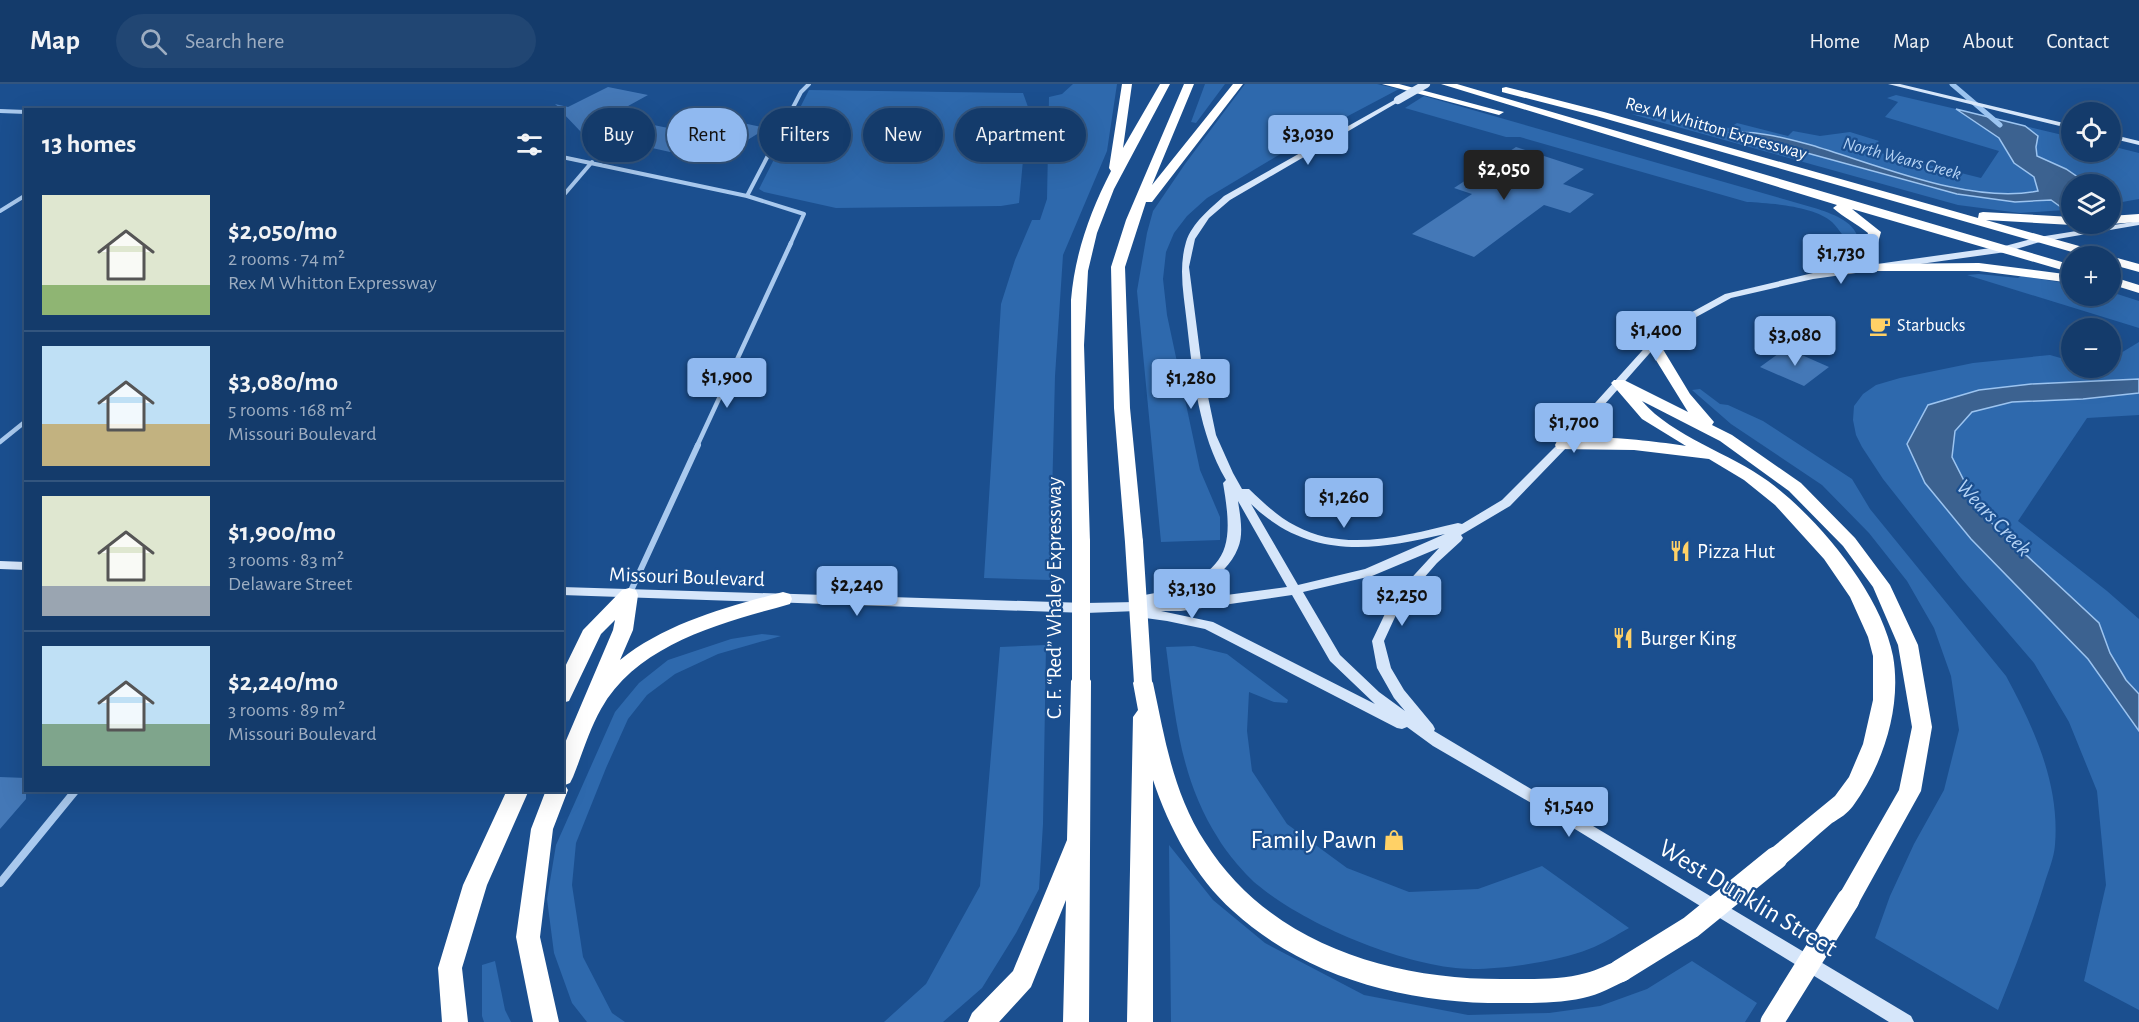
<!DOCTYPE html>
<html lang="en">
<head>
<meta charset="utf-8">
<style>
	body { margin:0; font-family:"Alegreya Sans",sans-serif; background:#214673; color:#f1f3f6; height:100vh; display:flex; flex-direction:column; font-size:22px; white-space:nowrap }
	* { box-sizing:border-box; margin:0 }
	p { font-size:20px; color:#9dadc1 }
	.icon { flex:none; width:33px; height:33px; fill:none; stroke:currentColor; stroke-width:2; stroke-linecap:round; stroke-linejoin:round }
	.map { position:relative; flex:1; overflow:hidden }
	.drawer { position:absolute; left:24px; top:24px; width:540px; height:684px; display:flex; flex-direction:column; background:#143b6b; border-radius:0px; box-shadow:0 6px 24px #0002,0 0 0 2px #33557e }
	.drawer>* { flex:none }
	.hud { position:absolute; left:582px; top:24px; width:570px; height:54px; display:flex; gap:12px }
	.fabs { position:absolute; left:2061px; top:18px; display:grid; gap:12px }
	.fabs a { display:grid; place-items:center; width:60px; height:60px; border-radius:50%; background:#143b6b; box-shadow:0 6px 24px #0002,0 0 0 2px #33557e; font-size:30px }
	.price { position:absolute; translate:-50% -51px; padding:0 14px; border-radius:6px; background:#90b9f0; color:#111; font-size:20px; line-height:39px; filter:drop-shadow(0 2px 3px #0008) }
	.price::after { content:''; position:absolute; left:50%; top:36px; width:18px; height:14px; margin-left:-9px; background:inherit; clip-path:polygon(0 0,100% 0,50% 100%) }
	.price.current { background:#222; color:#fff }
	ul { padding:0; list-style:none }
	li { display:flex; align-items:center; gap:18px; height:150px; padding:0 18px }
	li+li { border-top:2px solid #33557e }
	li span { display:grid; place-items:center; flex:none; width:168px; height:120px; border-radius:0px; color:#555 }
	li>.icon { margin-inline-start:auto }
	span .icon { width:72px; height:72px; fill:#fffc; stroke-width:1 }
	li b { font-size:26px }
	h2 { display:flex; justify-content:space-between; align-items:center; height:72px; padding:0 18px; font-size:26px }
	.chip { padding:0 21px; border-radius:27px; background:#143b6b; box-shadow:0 6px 24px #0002,0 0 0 2px #33557e; font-size:21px; line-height:54px }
	.chip.current { background:#90b9f0; color:#111 }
	header { display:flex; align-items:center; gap:36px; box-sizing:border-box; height:84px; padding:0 30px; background:#143b6b; border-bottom:2px solid #33557e }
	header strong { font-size:28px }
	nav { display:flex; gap:33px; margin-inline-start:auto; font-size:21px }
	.search { width:420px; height:54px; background:#214673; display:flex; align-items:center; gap:15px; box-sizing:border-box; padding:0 21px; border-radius:33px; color:#9dadc1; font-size:22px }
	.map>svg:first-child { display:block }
</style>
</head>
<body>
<header>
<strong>Map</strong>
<div class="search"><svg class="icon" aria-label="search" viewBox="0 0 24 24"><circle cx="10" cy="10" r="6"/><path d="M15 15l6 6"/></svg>Search here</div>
<nav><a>Home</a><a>Map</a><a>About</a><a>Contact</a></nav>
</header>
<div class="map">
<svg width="2139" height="938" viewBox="0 0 2139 938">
	<rect width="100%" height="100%" fill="#1b4f8f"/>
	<path fill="#2e69ad" d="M1073 0H1117L1107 67 1063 171 1055 292 1050 496 984 494 1001 220 1015 176 1032 136H1040L1047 115 1049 13 1062 10Z
		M1205 0H1225L1196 39 1191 38Z
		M1245 0H1377L1399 5 1314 50 1207 114 1187 132 1174 149 1166 168 1163 195 1167 231 1200 386 1220 433V456L1161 458 1137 207 1147 149 1153 127 1185 80Z
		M809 6 1023 9 1028 23 1019 119 1001 122 836 124 764 108 759 105Z
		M1896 11 1956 25 1999 54 2014 79 2034 93 2038 107C1975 119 1898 89 1838 69 1808 59 1776 52 1745 47L1739 56 1785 63 1932 104 2035 118 2051 116 2065 126 2020 129 1958 121 1631 30 1729 44 1737 39 1788 52 1793 47 1820 52 1850 48 1879 57 1869 66 1981 94 1999 67 1885 33 1898 18 1887 14Z
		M1424 12 1818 125C1835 131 1856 138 1859 158L1853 163C1845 155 1839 145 1832 138 1815 122 1769 119 1747 118L1520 53H1506L1405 24Z
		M2025 42 2071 53 2072 68H2110L2111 62 2139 69V115L2111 120 2110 100H2088L2037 72 2036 63 2038 52Z
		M1979 190 2018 194 2021 192 2071 200 2072 212H2110L2111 208 2139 217V244L1967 191Z
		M2139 258V331L2087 334 2018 437 2107 507 2139 535V926L2084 897 2106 801 2097 707 2069 638 2034 579 1961 494 1883 395 1862 363 1856 351 1853 336 1854 322 1863 310 1876 301 1900 294 1973 279 2050 271 2071 277 2072 284H2110L2111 275Z
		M1700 305 1720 320 1728 321 1763 337 1852 395 1870 425 2006 592C2034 644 2060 700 2055 761 2054 774 2048 788 2044 801 2031 843 2015 884 1998 926L1875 854 1890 812 1914 760 1944 706 1959 646 1951 592 1934 544 1907 497 1869 449 1822 401 1731 340 1692 306Z
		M762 550 781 552 718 570 675 590 647 611 628 635 606 684 576 759 572 801 583 873 612 929 625 938H587L572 919 554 869 547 815 556 761 615 628 639 599 668 576 731 555Z
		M1046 561 1043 740 1039 805 1016 849 982 904 943 938H884L926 900 980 802 1000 563Z
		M1194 562 1227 570 1288 616 1287 619 1274 618 1249 608 1247 647 1252 687 1287 740 1347 784 1409 808 1478 805 1542 782 1629 844C1616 851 1603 860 1589 865 1560 877 1505 885 1473 885 1411 885 1307 842 1259 802 1246 792 1226 768 1218 754 1180 695 1175 631 1166 563Z
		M1169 761 1213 816 1265 859 1364 911 1468 931 1549 929 1600 922 1647 905 1692 877 1757 919 1745 938H1171Z
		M495 877 505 926 511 938H484L482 932V881Z"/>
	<path fill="#3c6290" stroke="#9cc4f0" stroke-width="1.5" d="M1956 25 2025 42 2038 52 2036 63 2037 72 2066 85 2088 100H2072L2071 125 2065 126 2051 116 2015 118 1957 110 1785 63 1739 56 1730 52 1729 49C1757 46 1784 54 1811 61 1876 80 1970 121 2038 107L2034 93 2014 79 1999 54Z
		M2139 295V309L2083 315 2012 318 1972 328 1955 347 1952 373 1980 428 2099 539 2110 569 2126 596 2139 610V647L2088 575 1971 455 1925 399 1907 360 1928 321 1979 306 2031 300Z"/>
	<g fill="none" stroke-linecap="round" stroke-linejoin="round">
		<path stroke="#9cc4f0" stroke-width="5" d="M1952 0 2000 41"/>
	</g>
	<path fill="#4478b7" d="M608 3 648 11 610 32 702 51 724 38 733 37 767 44 717 75 674 66 670 68 581 48 562 28V26L555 20 568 23Z
		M1516 63 1584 85 1563 100 1594 110 1570 129 1544 121 1474 173 1412 150 1472 110 1454 104Z
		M1786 264 1829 283 1804 302 1760 283Z
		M0 693 26 694V715L0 745Z"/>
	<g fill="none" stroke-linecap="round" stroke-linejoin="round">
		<path stroke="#a9c9ee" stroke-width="4" d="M0 27 26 28
			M562 73 747 112 804 130 790 161
			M747 112 801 8 809 0
			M562 113 592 78
			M0 127 26 111"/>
		<path stroke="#a9c9ee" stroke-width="4.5" d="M0 358 26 337
			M697 362 791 159"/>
		<path stroke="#a9c9ee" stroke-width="6" d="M629 511 698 361"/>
		<path stroke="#a9c9ee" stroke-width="8" d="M0 799 76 706"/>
		<path fill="#d6e6fa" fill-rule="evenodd" d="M1888 0H1900L2072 41V45Z
			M1398 14 1401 16 1400 17 1230 116 1209 134 1195 155 1189 183 1202 284 1216 351 1233 389 1242 405H1249C1264 419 1278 433 1296 442 1345 469 1407 451 1458 439L1462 440 1502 416 1559 359 1650 258 1672 239 1725 210 1813 189 2005 162 2039 153 2139 137V141L2040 158 2006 168 1813 195 1731 214 1678 243 1656 262 1567 363 1510 422 1461 451 1463 454 1461 457 1437 479 1401 520 1384 557 1391 584 1404 606 1433 641 1435 645 1434 647 1911 932 1914 938H1889L1557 734 1433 662 1407 643 1402 645 1397 644 1205 545 1167 537 1138 533 1136 530 1137 527 1086 529 562 511V503L1086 519 1136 518 1135 516 1137 513C1147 510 1158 509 1168 506 1232 486 1233 458 1223 399L1226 396C1199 350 1193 293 1187 240 1184 212 1178 185 1186 158 1192 139 1210 125 1224 112ZM1238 417 1287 503 1181 517 1155 518C1187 510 1225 497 1238 464 1244 450 1240 431 1238 417ZM1251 420C1309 476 1373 467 1445 450L1365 485 1298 501ZM1439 464 1392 515 1372 557 1377 584 1394 614 1405 627 1379 608 1340 571 1303 508 1372 492ZM1292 511 1330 577 1375 620 1213 538 1161 527H1181Z
			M2110 50 2139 57V61L2110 54Z
			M0 477 26 478V486L0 485Z"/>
		<path fill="#fff" fill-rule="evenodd" d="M1122 0H1132L1123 64 1160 0H1170L1114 105 1097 149 1088 187 1084 261 1090 458 1087 462H1075L1072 458 1071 216C1075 169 1090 128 1111 87L1109 84Z
			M1184 0H1194L1152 101 1233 0H1243L1152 118H1146L1125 183 1130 324 1143 458 1140 462H1128L1125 458 1114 324 1111 183 1126 136Z
			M1382 0H1399L1504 28 1499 31Z
			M1441 0H1457L2072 181V189L1852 125 1881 148 1872 180 1979 179 2072 191V199L1979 187H1859L1857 184 1868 149C1857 140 1843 133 1833 124L1837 121Z
			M1506 3 1604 28 1978 134 1979 129 1983 128 2072 133V140H2076L2072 141 1986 136 2104 169 2106 172H2086L1596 32 1502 8V4Z
			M2139 130V138L2110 140H2109L2110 132Z
			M2108 172H2110L2139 180V188L2110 180V172Z
			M2110 192 2139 201V209L2110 200Z
			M1653 256 1658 257 1690 310 1714 338 1712 341 1732 351 1801 399 1855 454 1890 501 1918 561 1932 643 1921 707 1856 824 1848 827 1840 824 1836 816 1899 706 1912 643 1898 561 1873 503 1843 462 1789 407 1720 357 1642 317C1673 353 1730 369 1768 397 1818 434 1881 509 1893 572 1902 623 1883 681 1853 722 1847 730 1840 734 1832 739 1816 752 1800 768 1784 781L1776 784 1768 781 1764 774 1768 767 1835 712 1849 693 1863 660 1873 616V572L1868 553 1850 513 1824 475 1775 421 1744 396 1709 375 1634 366 1557 365 1555 361 1557 357C1591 349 1651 357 1686 362L1642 335 1611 299 1614 296H1624L1688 328 1646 260Z
			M629 504 636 506 638 511 633 546 620 576C666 539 727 523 783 508L790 510 792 515 790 520C723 539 638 559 601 625 589 646 582 671 573 693L570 699 565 701 568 706 553 745 540 853 559 938H533L516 853 531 745 546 706H562V666L613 546 615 536 601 550 569 617 562 619V589L583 546 622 506Z
			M1081 589 1088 592 1091 597 1089 938H1063L1066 816 1031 903 999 938H968L972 929 1013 887 1067 756 1071 597 1074 592Z
			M1143 591 1150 594 1153 599C1165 655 1173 709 1205 758 1270 861 1393 897 1510 895 1535 895 1562 896 1586 889 1598 886 1609 880 1620 875L1629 879 1632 887 1629 895C1614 902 1599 911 1583 914 1561 919 1537 919 1515 919 1414 921 1310 897 1233 827 1195 793 1169 744 1153 696V938H1127L1133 633 1138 626 1133 599 1136 594Z
			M507 706H529L487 801 462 884 468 938H442L438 884 463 801Z"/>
		<path stroke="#d6e6fa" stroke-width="8" d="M1398 16 1426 0"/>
		<path stroke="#fff" stroke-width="18" d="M1081 458V597
			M1134 458 1143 599"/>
		<path stroke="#fff" stroke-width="23" d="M1620 887 1691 843 1776 774
			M1772 938 1848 816"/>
	</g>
	<defs>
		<symbol id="cafe-bare" viewBox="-9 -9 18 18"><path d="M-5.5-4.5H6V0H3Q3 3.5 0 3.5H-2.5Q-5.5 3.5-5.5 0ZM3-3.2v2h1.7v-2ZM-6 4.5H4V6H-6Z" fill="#ffd166" stroke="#1b4f8f" stroke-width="2.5" paint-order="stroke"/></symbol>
		<symbol id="restaurant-bare" viewBox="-9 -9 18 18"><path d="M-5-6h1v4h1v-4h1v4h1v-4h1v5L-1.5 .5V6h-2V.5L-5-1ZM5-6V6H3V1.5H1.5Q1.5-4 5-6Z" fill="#ffd166" stroke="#1b4f8f" stroke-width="2.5" paint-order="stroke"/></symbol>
		<symbol id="shop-bare" viewBox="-9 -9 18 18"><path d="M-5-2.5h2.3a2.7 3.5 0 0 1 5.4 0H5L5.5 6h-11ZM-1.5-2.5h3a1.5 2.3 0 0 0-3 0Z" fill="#ffd166" stroke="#1b4f8f" stroke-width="2.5" paint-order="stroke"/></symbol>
	</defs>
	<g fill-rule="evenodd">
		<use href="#cafe-bare" x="1865" y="227" width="30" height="30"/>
		<use href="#restaurant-bare" x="1665" y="452" width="30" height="30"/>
		<use href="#restaurant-bare" x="1608" y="539" width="30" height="30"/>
		<use href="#shop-bare" x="1379" y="741" width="30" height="30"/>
	</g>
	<g text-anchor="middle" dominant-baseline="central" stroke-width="4.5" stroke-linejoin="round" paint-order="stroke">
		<g font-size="18" fill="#fff" stroke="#1b4f8f">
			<text transform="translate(1716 45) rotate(16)">Rex M Whitton Expressway</text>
		</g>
		<g font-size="18" font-style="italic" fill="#b5d3f5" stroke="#1b4f8f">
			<text transform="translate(1902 75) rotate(15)">North Wears Creek</text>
		</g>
		<g font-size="18" fill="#fff" stroke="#1b4f8f" text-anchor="start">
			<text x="1897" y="242">Starbucks</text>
		</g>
		<g font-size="21" fill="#fff" stroke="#1b4f8f" text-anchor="start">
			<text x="1697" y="467">Pizza Hut</text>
			<text x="1640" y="554">Burger King</text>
		</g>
		<g font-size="21" fill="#fff" stroke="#1b4f8f">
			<text transform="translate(687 493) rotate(2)">Missouri Boulevard</text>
			<text transform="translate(1054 514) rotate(-90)">C. F. “Red” Whaley Expressway</text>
		</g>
		<g font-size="22" font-style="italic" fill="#b5d3f5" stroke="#1b4f8f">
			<text transform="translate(1994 434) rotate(46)">Wears Creek</text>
		</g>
		<g font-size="26" fill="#fff" stroke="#1b4f8f" text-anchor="end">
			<text x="1377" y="756">Family Pawn</text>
		</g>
		<g font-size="26" fill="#fff" stroke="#1b4f8f">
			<text transform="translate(1748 814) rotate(31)">West Dunklin Street</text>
		</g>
	</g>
</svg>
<div class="fabs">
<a><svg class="icon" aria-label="locate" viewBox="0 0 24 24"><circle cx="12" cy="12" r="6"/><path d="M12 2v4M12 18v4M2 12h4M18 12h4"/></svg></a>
<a><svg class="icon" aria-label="layers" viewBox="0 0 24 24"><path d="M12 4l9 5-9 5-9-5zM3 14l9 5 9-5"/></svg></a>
<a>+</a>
<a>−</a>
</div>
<b class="price" style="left:1308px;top:82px">$3,030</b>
<b class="price current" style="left:1504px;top:117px">$2,050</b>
<b class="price" style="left:1841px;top:201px">$1,730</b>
<b class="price" style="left:1656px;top:278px">$1,400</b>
<b class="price" style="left:1795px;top:283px">$3,080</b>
<b class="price" style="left:727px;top:325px">$1,900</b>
<b class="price" style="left:1191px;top:326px">$1,280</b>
<b class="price" style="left:1574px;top:370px">$1,700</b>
<b class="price" style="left:1344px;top:445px">$1,260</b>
<b class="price" style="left:857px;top:533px">$2,240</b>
<b class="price" style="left:1192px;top:536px">$3,130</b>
<b class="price" style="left:1402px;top:543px">$2,250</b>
<b class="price" style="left:1569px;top:754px">$1,540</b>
<div class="hud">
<a class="chip">Buy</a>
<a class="chip current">Rent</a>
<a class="chip">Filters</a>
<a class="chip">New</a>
<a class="chip">Apartment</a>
</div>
<section class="drawer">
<h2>13 homes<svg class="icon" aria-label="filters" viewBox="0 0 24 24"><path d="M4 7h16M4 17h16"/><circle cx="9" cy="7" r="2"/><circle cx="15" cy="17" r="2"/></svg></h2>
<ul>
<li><span style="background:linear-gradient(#dfe7d0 75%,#8fb573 0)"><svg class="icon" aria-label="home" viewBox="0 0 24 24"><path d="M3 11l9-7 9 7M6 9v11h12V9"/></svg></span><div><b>$2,050/mo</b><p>2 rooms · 74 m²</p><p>Rex M Whitton Expressway</p></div></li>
<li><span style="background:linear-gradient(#bfe0f5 65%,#c2b280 0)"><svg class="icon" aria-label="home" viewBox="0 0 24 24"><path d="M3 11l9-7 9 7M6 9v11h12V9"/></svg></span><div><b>$3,080/mo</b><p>5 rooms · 168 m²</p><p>Missouri Boulevard</p></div></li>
<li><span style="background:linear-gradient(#dfe7d0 75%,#9aa5b1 0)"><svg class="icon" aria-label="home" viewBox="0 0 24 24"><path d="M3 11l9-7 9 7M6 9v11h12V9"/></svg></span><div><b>$1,900/mo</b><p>3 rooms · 83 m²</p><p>Delaware Street</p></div></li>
<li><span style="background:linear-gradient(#bfe0f5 65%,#7fa58c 0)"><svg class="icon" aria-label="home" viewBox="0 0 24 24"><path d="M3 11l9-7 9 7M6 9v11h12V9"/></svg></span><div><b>$2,240/mo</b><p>3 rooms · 89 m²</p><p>Missouri Boulevard</p></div></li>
</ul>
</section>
</div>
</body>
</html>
